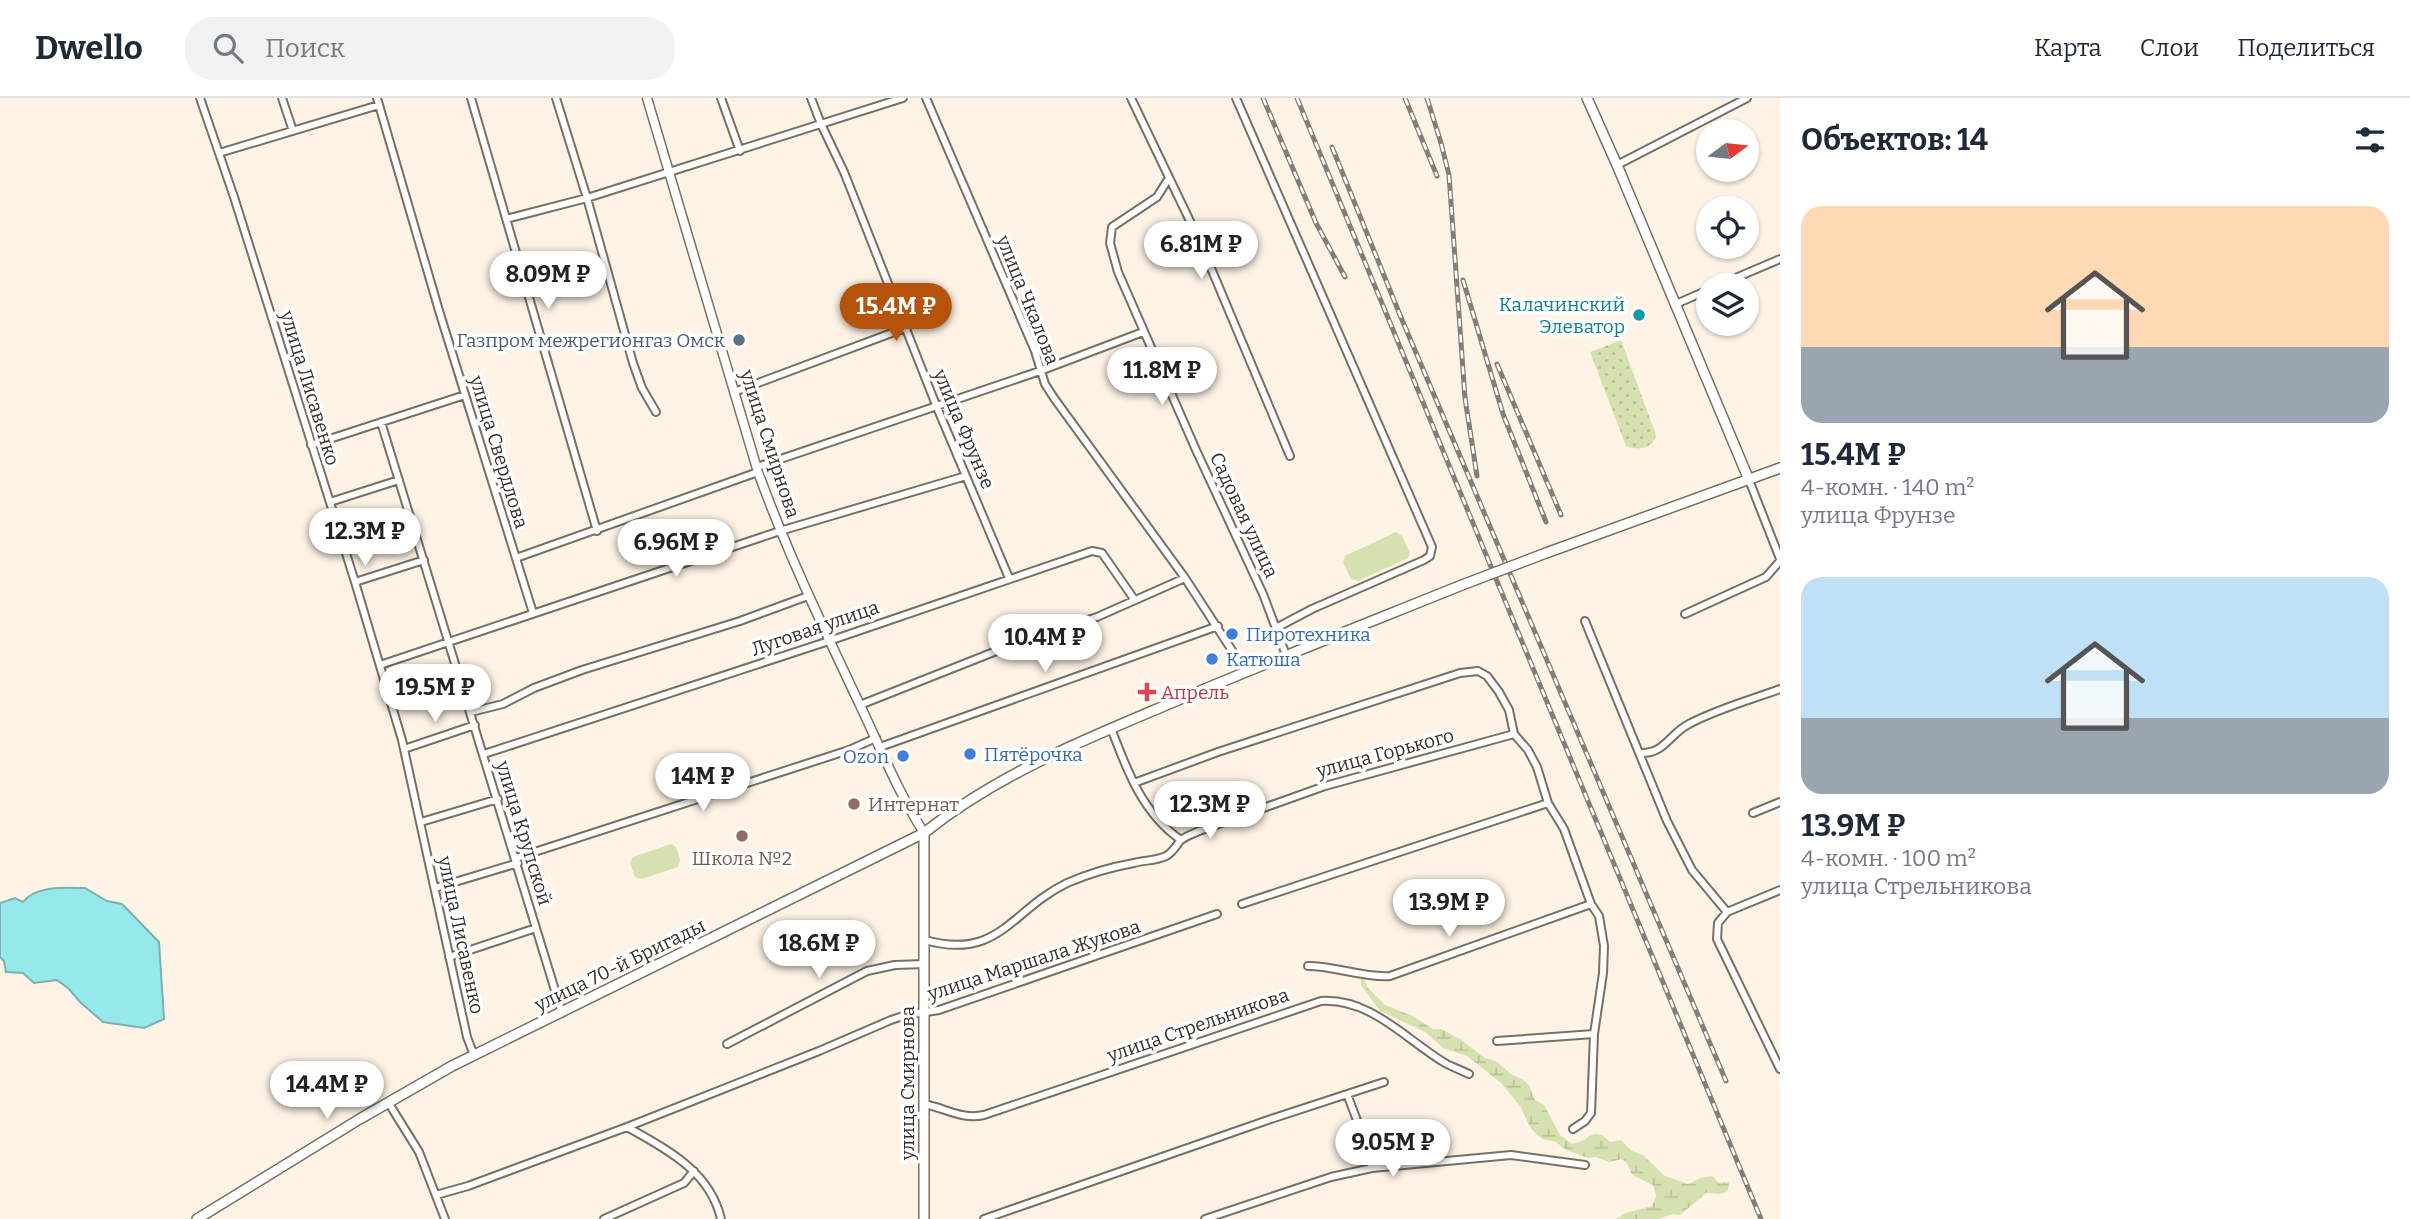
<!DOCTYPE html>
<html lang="ru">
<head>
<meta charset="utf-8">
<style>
	body { margin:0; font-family:Bitter,serif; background:#f2f2f3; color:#1f2937; height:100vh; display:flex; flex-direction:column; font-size:26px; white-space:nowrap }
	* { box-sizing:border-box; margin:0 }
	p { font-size:23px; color:#747a83 }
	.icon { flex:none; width:38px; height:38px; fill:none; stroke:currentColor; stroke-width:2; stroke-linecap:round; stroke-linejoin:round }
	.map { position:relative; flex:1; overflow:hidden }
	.details { display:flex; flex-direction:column; background:#fff; width:630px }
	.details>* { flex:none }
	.needle { width:46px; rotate:75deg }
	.controls { position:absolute; left:1696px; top:21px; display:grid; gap:14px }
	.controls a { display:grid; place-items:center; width:63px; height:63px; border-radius:50%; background:#fff; box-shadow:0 2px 5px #0004; font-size:35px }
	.price { position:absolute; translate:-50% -60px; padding:0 16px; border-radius:24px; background:#fff; color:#222; font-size:23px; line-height:46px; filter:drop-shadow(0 2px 4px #0008) }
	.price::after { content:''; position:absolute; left:50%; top:42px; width:21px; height:16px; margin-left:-10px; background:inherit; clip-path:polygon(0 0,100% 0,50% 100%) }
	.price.selected { background:#b45309; color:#fff }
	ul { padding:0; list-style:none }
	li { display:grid; align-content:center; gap:14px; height:371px; padding:0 21px }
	li span { display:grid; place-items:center; height:217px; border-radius:21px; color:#555 }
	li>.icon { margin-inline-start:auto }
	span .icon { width:126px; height:126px; fill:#fffc; stroke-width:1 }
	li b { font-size:30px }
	h2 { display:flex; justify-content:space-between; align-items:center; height:84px; padding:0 21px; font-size:30px }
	header { display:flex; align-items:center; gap:42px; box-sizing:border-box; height:98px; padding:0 35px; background:#fff; border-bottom:2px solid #e0e1e3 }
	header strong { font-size:33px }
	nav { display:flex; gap:38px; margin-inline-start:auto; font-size:24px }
	.search { width:490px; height:63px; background:#f2f2f3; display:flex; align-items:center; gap:18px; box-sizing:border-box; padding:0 24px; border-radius:28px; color:#747a83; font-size:26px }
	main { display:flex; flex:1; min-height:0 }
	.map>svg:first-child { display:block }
</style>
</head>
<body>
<header>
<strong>Dwello</strong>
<div class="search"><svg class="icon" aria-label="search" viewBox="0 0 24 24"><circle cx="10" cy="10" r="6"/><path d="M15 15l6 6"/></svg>Поиск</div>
<nav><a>Карта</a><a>Слои</a><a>Поделиться</a></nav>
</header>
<main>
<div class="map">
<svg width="1780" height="1121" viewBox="0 0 1780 1121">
	<defs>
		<pattern id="grass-dots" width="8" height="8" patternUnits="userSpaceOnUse" patternTransform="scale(1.75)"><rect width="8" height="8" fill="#d5e2af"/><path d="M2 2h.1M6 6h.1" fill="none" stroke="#b7c297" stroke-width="1.8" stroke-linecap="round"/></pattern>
		<pattern id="wetland-marsh" width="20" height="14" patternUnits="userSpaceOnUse" patternTransform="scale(1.75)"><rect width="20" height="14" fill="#d5e2af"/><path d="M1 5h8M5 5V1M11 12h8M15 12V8" fill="none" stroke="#b7c297"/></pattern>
	</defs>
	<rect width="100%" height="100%" fill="#fef3e5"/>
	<path fill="url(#grass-dots)" d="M1621 242 1656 337C1653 351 1638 353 1626 348L1590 254Z"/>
	<path fill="url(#wetland-marsh)" d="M1361 879H1363L1368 890 1385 907 1413 918 1433 931H1441L1460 941 1485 960 1496 963 1511 976 1522 981 1529 987 1535 1002 1544 1007 1560 1037 1572 1046C1589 1044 1593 1026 1610 1044L1621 1042 1632 1053 1643 1057 1665 1078 1688 1086 1701 1080 1712 1078 1719 1085 1729 1084 1728 1093 1721 1096 1706 1095 1680 1117 1672 1116 1659 1121H1616L1625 1115 1652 1108 1656 1098 1653 1087 1632 1077 1627 1065 1622 1061 1609 1064 1596 1059 1588 1060 1566 1052 1556 1044 1542 1041 1531 1031 1520 1008 1501 985 1467 958 1443 950 1425 934 1380 913 1361 887Z"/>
	<path fill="#d5e2af" d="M1396 434 1402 438 1410 455 1408 460 1358 483 1351 481 1343 465 1345 458Z
		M671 746 676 749 680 762 678 769 642 781 635 779 630 765 633 759Z"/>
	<path fill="#96e9ea" stroke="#79b2b1" stroke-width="2" d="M85 790 107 803 122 806 159 844 164 921 144 930 103 924 80 904 69 891 57 882 34 885 23 875 6 874 4 863 0 859V805L15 800 23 804C36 787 66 790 85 790Z"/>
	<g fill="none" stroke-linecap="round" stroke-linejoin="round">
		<defs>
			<path id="minor" d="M200 0 234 99 355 484 402 642 467 939 474 957
				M282 0 293 33
				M377 0 440 216 533 515
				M471 0 597 433
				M556 0 587 100 633 265 642 290 656 314
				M721 0 740 53
				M811 0 821 26 844 74 936 307 1009 480
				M926 0 1035 253 1045 286 1054 300 1185 480 1246 574
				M1131 0 1200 144 1290 358
				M1236 0 1432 449 1430 458 1424 462 1312 511 1276 530
				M219 55 379 7
				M1617 67 1747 0
				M1169 80 1157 99 1112 129 1110 145 1118 174 1196 352 1263 496 1286 557
				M506 121 587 100 903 0
				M1719 187 1780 161
				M1676 206 1708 192
				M734 294 905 230
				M381 324 562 915
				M311 347 465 297
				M757 369 1040 273 1143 234
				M1749 382 1780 461
				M330 404 399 382
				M516 460 758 374
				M355 484 424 462
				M1685 516 1766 479 1780 463
				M1585 523 1667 723 1692 772 1727 814 1718 825 1717 841 1780 971
				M380 567 780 433 966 378
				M860 607 1009 548 1097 519 1185 480
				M471 614 503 606 534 590 582 572 740 523 808 498
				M1111 630C1127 673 1143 716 1181 742
				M880 649 1218 528
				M404 651 475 627
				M1640 655C1665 656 1669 636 1689 626 1717 611 1750 602 1780 591
				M484 656 829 543 1092 453 1102 455 1134 501
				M1134 685 1218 654 1460 575 1478 573 1487 578 1499 594 1509 612 1514 636 1528 652 1537 669 1548 705 1564 731 1591 806 1599 818 1604 848 1603 875 1594 936 1591 1015 1585 1023 1573 1031
				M1753 715 1780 704
				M421 724 498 701
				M516 760 849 652 876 640
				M435 790 518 765
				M1242 806 1548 705
				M1727 814 1780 792
				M925 842C999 863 1011 812 1067 785 1088 776 1111 769 1134 765 1144 762 1156 763 1166 758 1172 755 1176 748 1180 743 1185 738 1193 736 1199 733L1325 688 1514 636
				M449 859 536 830
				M1308 868C1336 868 1364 880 1390 878L1591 806
				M1497 943 1594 936
				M727 946 867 873 895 867 925 866
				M1347 996 1363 1038 1372 1070
				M388 1004 419 1054 445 1121
				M924 1006C945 1010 962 1022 984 1017L1321 903C1371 900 1405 941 1445 965 1452 969 1461 972 1469 976
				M627 1029C666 1051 710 1073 721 1121
				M436 1097 468 1088 627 1029 819 953 891 922 906 917 939 912 1217 816
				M604 1121 684 1085 694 1073
				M984 1121 1268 1022 1384 984
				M1205 1121 1331 1079 1372 1070 1511 1057 1585 1067"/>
			<path id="tertiary" d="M647 0 758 374C787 454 823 529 859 605 880 649 898 694 924 735"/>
			<path id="secondary" d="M1587 0 1617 67 1749 382
				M1546 455 1780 370
				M197 1121 358 1022 452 968 924 735C994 679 1076 645 1157 611 1258 568 1360 528 1462 487
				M924 1121V735"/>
		</defs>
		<use href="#minor" stroke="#797063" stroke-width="10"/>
		<use href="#tertiary" stroke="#797063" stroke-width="11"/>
		<use href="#secondary" stroke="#797063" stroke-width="12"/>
		<use href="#minor" stroke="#fff" stroke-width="6"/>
		<use href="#tertiary" stroke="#fff" stroke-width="8"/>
		<use href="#secondary" stroke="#fff" stroke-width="9"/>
		<defs>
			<path id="rail" d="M1263 0 1316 125 1345 179
				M1297 0 1761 1121
				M1405 0 1437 78
				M1427 0 1441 45 1449 77 1465 300 1477 378
				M1332 49 1400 217 1726 983
				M1463 182 1503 316 1546 424
				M1497 266 1561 417"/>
		</defs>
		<use href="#rail" stroke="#847e75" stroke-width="5"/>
		<use href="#rail" stroke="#fff" stroke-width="2.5" stroke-dasharray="8" stroke-linecap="butt"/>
		<defs>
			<path id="secondary-bridge" d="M1462 487 1546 455"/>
		</defs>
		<use href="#secondary-bridge" stroke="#797063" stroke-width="12" stroke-linecap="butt"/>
		<use href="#secondary-bridge" stroke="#fff" stroke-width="9"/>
	</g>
	<circle fill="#0f9aa8" stroke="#fff" stroke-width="2.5" cx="1639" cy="217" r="7"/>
	<circle fill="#5c6f8a" stroke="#fff" stroke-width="2.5" cx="739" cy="242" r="7"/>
	<g fill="#3f7fe0" stroke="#fff" stroke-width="2.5">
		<circle cx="1232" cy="536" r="7"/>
		<circle cx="1212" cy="561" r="7"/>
		<circle cx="970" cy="656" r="7"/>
		<circle cx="903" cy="658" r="7"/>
	</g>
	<path fill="#e0444e" stroke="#fff" stroke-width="2.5" d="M1143.5 583.5h7v7h7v7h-7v7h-7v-7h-7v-7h7z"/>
	<g fill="#8d6e63" stroke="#fff" stroke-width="2.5">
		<circle cx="854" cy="706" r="7"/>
		<circle cx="742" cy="738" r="7"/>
	</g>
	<g text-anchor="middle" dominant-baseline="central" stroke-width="7" stroke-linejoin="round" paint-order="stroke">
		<g font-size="19" fill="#34302b" stroke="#fff">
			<text transform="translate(1028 202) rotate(68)">улица Чкалова</text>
			<text transform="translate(310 290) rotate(73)">улица Лисавенко</text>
			<text transform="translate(964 331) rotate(67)">улица Фрунзе</text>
			<text transform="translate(770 346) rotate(72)">улица Смирнова</text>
			<text transform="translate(499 354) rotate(73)">улица Свердлова</text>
			<text transform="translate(1244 417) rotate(65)">Садовая улица</text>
			<text transform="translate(815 530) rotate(-19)">Луговая улица</text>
			<text transform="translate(1385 655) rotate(-15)">улица Горького</text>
			<text transform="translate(524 735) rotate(73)">улица Крупской</text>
			<text transform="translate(461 837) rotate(78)">улица Лисавенко</text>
			<text transform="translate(1034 862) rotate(-18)">улица Маршала Жукова</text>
			<text transform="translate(620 867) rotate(-26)">улица 70-й Бригады</text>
			<text transform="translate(1198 927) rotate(-19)">улица Стрельникова</text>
			<text transform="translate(907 985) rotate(-90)">улица Смирнова</text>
		</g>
		<g font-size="19" fill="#0d838f" stroke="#fff" text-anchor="end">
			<text x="1625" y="206">Калачинский<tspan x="1625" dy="22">Элеватор</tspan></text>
		</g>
		<g font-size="19" fill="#4e5e75" stroke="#fff" text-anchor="end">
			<text x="725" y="242">Газпром межрегионгаз Омск</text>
		</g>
		<g font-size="19" fill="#366cbe" stroke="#fff" text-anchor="start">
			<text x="1246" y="536">Пиротехника</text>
			<text x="1226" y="561">Катюша</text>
			<text x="984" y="656">Пятёрочка</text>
			<text x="889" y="658" text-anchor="end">Ozon</text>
		</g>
		<g font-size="19" fill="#be3a42" stroke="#fff" text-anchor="start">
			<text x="1161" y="594">Апрель</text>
		</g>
		<g font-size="19" fill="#785e54" stroke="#fff" text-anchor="start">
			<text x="868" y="706">Интернат</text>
			<text x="742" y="760" text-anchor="middle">Школа №2</text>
		</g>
	</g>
</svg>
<div class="controls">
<a><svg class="needle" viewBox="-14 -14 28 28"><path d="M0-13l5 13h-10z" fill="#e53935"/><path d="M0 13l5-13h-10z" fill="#747a83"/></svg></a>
<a><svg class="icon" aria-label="locate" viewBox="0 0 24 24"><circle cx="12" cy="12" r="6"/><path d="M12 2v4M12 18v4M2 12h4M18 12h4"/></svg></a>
<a><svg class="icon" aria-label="layers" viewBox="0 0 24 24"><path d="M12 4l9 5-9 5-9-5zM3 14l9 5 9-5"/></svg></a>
</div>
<b class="price" style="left:1201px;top:183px">6.81M ₽</b>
<b class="price" style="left:548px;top:213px">8.09M ₽</b>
<b class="price selected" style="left:896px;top:245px">15.4M ₽</b>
<b class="price" style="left:1162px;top:309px">11.8M ₽</b>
<b class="price" style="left:365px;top:470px">12.3M ₽</b>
<b class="price" style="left:676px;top:481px">6.96M ₽</b>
<b class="price" style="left:1045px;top:576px">10.4M ₽</b>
<b class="price" style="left:435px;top:626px">19.5M ₽</b>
<b class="price" style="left:703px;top:715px">14M ₽</b>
<b class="price" style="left:1210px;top:743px">12.3M ₽</b>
<b class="price" style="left:1449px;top:841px">13.9M ₽</b>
<b class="price" style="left:819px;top:882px">18.6M ₽</b>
<b class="price" style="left:327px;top:1023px">14.4M ₽</b>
<b class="price" style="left:1393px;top:1081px">9.05M ₽</b>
</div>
<section class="details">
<h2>Объектов: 14<svg class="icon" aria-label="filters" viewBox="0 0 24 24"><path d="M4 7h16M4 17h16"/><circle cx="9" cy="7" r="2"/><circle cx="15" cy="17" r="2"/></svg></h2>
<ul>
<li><span style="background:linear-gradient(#ffd9b3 65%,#9aa5b1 0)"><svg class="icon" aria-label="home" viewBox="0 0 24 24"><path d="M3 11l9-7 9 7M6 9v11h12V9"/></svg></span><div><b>15.4M ₽</b><p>4-комн. · 140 m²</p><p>улица Фрунзе</p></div></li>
<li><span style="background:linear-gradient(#bfe0f5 65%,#9aa5b1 0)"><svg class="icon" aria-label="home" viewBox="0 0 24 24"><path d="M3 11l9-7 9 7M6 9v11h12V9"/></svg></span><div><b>13.9M ₽</b><p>4-комн. · 100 m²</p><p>улица Стрельникова</p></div></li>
</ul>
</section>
</main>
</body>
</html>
